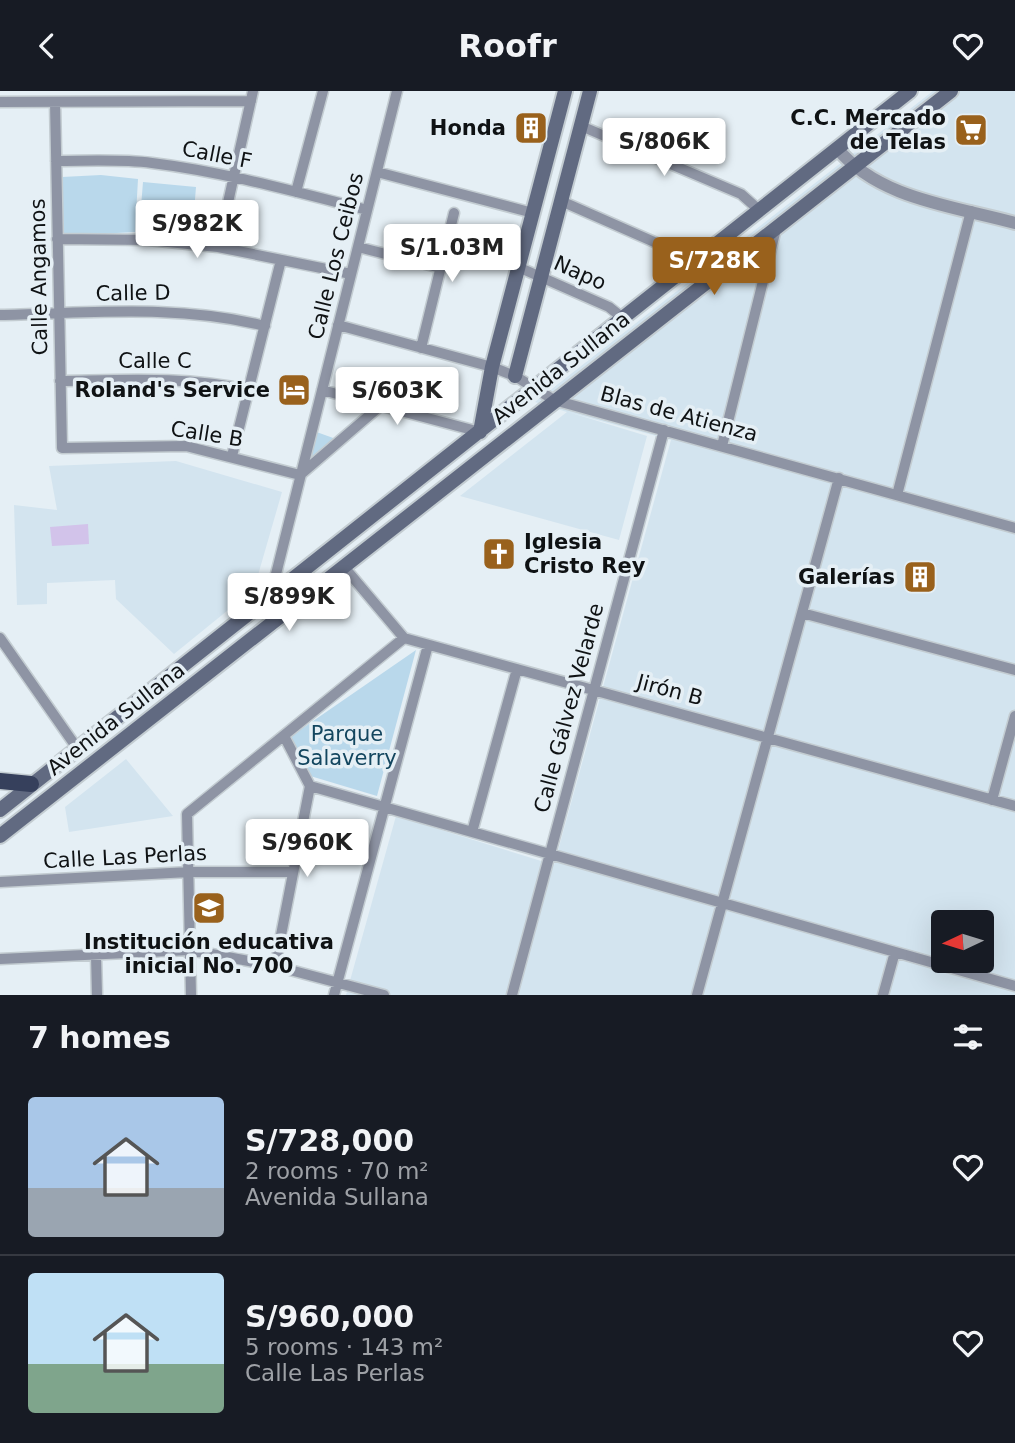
<!DOCTYPE html>
<html lang="en">
<head>
<meta charset="utf-8">
<style>
	body { margin:0; font-family:"DejaVu Sans",sans-serif; background:#20242c; color:#f1f3f6; height:100vh; display:flex; flex-direction:column; font-size:26px; white-space:nowrap }
	* { box-sizing:border-box; margin:0 }
	p { font-size:23px; color:#9ea1a6 }
	.icon { flex:none; width:38px; height:38px; fill:none; stroke:currentColor; stroke-width:2; stroke-linecap:round; stroke-linejoin:round }
	.map { position:relative; height:904px; overflow:hidden }
	.sheet { display:flex; flex-direction:column; background:#171b24; flex:1 }
	.sheet>* { flex:none }
	.needle { width:46px; rotate:266deg }
	.controls { position:absolute; left:931px; top:819px; display:grid; gap:14px }
	.controls a { display:grid; place-items:center; width:63px; height:63px; border-radius:7px; background:#171b24; box-shadow:0 7px 28px #0002; font-size:35px }
	.price { position:absolute; translate:-50% -60px; padding:0 16px; border-radius:7px; background:#fff; color:#222; font-size:23px; line-height:46px; filter:drop-shadow(0 2px 4px #0008) }
	.price::after { content:''; position:absolute; left:50%; top:42px; width:21px; height:16px; margin-left:-10px; background:inherit; clip-path:polygon(0 0,100% 0,50% 100%) }
	.price.on { background:#99611c; color:#fff }
	ul { padding:0; list-style:none }
	li { display:flex; align-items:center; gap:21px; height:175px; padding:0 28px }
	li+li { border-top:2px solid #363941 }
	li span { display:grid; place-items:center; flex:none; width:196px; height:140px; border-radius:7px; color:#555 }
	li>.icon { margin-inline-start:auto }
	span .icon { width:84px; height:84px; fill:#fffc; stroke-width:1 }
	li b { font-size:30px }
	h2 { display:flex; justify-content:space-between; align-items:center; height:84px; padding:0 28px; font-size:30px }
	header { display:flex; justify-content:space-between; align-items:center; height:91px; padding:0 28px; background:#171b24; font-size:32px; font-weight:700 }
	.map>svg:first-child { display:block }
</style>
</head>
<body>
<header><svg class="icon" aria-label="back" viewBox="0 0 24 24"><path d="M15 5l-7 7 7 7"/></svg>Roofr<svg class="icon" aria-label="heart" viewBox="0 0 24 24"><path d="M12 20l-8-8c-3-5 5-10 8-4 3-6 11-1 8 4z"/></svg></header>
<div class="map">
<svg width="1015" height="904" viewBox="0 0 1015 904">
	<rect width="100%" height="100%" fill="#e5eff5"/>
	<path fill="#d3e4ef" fill-rule="evenodd" d="M933 0H1015V904H346L396 725 554 774 671 349 568 321 647 345 619 449 460 405 567 321 535 311ZM943 831H982V870H943Z
		M176 370 282 401 254 498 174 563 116 508 115 489 47 492V513L17 514 14 414 57 419 49 375Z
		M126 668 173 725 69 741 65 716Z"/>
	<path fill="#b9d8eb" d="M101 84 138 88 135 141 62 145V86Z
		M143 91 196 96 192 145 139 141Z
		M311 339 336 348 300 384Z
		M416 559 377 705 307 684 287 648Z"/>
	<path fill="#d2c3ea" d="M88 433 89 453 52 455 50 436Z"/>
	<g fill="none" stroke-linecap="round" stroke-linejoin="round">
		<defs>
			<path id="minor" d="M0 11 251 10
				M55 11 62 357 186 355 300 384 379 316
				M581 35 741 103 759 119
				M56 70C88 70 120 68 152 72 225 81 296 101 367 119
				M377 81 533 122
				M296 101 323 0
				M561 110 677 161 691 174
				M57 148 148 149 218 156 351 183
				M218 156 253 0
				M358 156 441 177
				M518 176 609 216 624 228
				M0 224C89 222 178 213 265 235
				M338 234 492 276 515 285 554 309 1015 437
				M421 257 454 122
				M60 290C126 289 184 285 248 299
				M322 299 480 341
				M722 355 776 138
				M232 365 281 169
				M897 404 971 120
				M344 476 404 547 1015 715
				M271 503 397 0
				M802 522 1015 579
				M0 547 77 657
				M284 645 310 695
				M310 695 1015 895
				M992 709 1015 625
				M472 741 517 578
				M0 791 189 781H293
				M96 864 97 904
				M0 868 190 859 275 875 384 904
				M275 875 310 695
				M191 904 187 723 404 547
				M334 904 428 554
				M512 904 664 339
				M697 904 839 387
				M883 904 895 861"/>
			<path id="tertiary" d="M837 57C878 108 954 115 1015 132"/>
			<path id="secondary" d="M515 285 590 0
				M480 341 492 276 565 0
				M0 719 910 0
				M0 745 951 0"/>
			<path id="trunk" d="M0 690 31 693"/>
		</defs>
		<use href="#minor" stroke="#c3ccd1" stroke-width="13"/>
		<use href="#tertiary" stroke="#c3ccd1" stroke-width="16"/>
		<use href="#secondary" stroke="#c3ccd1" stroke-width="18"/>
		<use href="#trunk" stroke="#c3ccd1" stroke-width="19"/>
		<use href="#minor" stroke="#8e94a4" stroke-width="10"/>
		<use href="#tertiary" stroke="#8e94a4" stroke-width="12"/>
		<use href="#secondary" stroke="#616a81" stroke-width="14"/>
		<use href="#trunk" stroke="#36405c" stroke-width="16"/>
	</g>
	<defs>
		<symbol id="building-square" viewBox="-11 -11 22 22"><rect x="-9" y="-9" width="18" height="18" rx="4" fill="#99611c" stroke="#e5eff5"/><path d="M-4-6H4V6H1V3H-1V6H-4ZM-2.5-4.3h1.7v1.8h-1.7ZM.8-4.3h1.7v1.8H.8ZM-2.5-1h1.7V.8h-1.7ZM.8-1h1.7V.8H.8Z" fill="#fff"/></symbol>
		<symbol id="supermarket-square" viewBox="-11 -11 22 22"><rect x="-9" y="-9" width="18" height="18" rx="4" fill="#99611c" stroke="#e5eff5"/><path d="M-6-5.5h2.5l.6 2H6L4.5 2H-2.5L-4.4-4H-6ZM-1.5 3.2a1.3 1.3 0 1 0 .1 0ZM3 3.2a1.3 1.3 0 1 0 .1 0Z" fill="#fff"/></symbol>
		<symbol id="hotel-square" viewBox="-11 -11 22 22"><rect x="-9" y="-9" width="18" height="18" rx="4" fill="#99611c" stroke="#e5eff5"/><path d="M-6-4.5h1.5V1H6V5H4.5V3h-9V5H-6ZM-4 0a1.8 1.8 0 1 1 3.6 0ZM.5 0V-2.5h3Q6-2.5 6 0Z" fill="#fff"/></symbol>
		<symbol id="church-square" viewBox="-11 -11 22 22"><rect x="-9" y="-9" width="18" height="18" rx="4" fill="#99611c" stroke="#e5eff5"/><path d="M-1.2-6h2.4v3.5h3.3v2.4h-3.3V6h-2.4V-.1h-3.3v-2.4h3.3Z" fill="#fff"/></symbol>
		<symbol id="school-square" viewBox="-11 -11 22 22"><rect x="-9" y="-9" width="18" height="18" rx="4" fill="#99611c" stroke="#e5eff5"/><path d="M0-5L7-2L0 1L-7-2ZM-4 1L0 2.5L4 1V4Q0 6-4 4Z" fill="#fff"/></symbol>
	</defs>
	<g fill-rule="evenodd">
		<use href="#building-square" x="512" y="18" width="38" height="38"/>
		<use href="#supermarket-square" x="952" y="20" width="38" height="38"/>
		<use href="#hotel-square" x="275" y="280" width="38" height="38"/>
		<use href="#church-square" x="480" y="444" width="38" height="38"/>
		<use href="#building-square" x="901" y="467" width="38" height="38"/>
		<use href="#school-square" x="190" y="798" width="38" height="38"/>
	</g>
	<g text-anchor="middle" dominant-baseline="central" stroke-width="7" stroke-linejoin="round" paint-order="stroke">
		<g font-size="21" font-weight="bold" fill="#0f1214" stroke="#e5eff5" text-anchor="end">
			<text x="946" y="27">C.C. Mercado<tspan x="946" dy="24">de Telas</tspan></text>
			<text x="506" y="37">Honda</text>
			<text x="270" y="299">Roland's Service</text>
			<text x="524" y="451" text-anchor="start">Iglesia<tspan x="524" dy="24">Cristo Rey</tspan></text>
			<text x="895" y="486">Galerías</text>
			<text x="209" y="851" text-anchor="middle">Institución educativa<tspan x="209" dy="24">inicial No. 700</tspan></text>
		</g>
		<g font-size="21" fill="#0f1214" stroke="#e5eff5">
			<text transform="translate(217 64) rotate(11)">Calle F</text>
			<text transform="translate(336 165) rotate(-76)">Calle Los Ceibos</text>
			<text transform="translate(580 182) rotate(24)">Napo</text>
			<text transform="translate(39 186) rotate(-91)">Calle Angamos</text>
			<text transform="translate(133 202) rotate(-1)">Calle D</text>
			<text x="155" y="270">Calle C</text>
			<text transform="translate(561 277) rotate(-38)">Avenida Sullana</text>
			<text transform="translate(679 323) rotate(15)">Blas de Atienza</text>
			<text transform="translate(207 343) rotate(9)">Calle B</text>
			<text transform="translate(670 599) rotate(15)">Jirón B</text>
			<text transform="translate(569 617) rotate(-75)">Calle Gálvez Velarde</text>
			<text transform="translate(116 628) rotate(-38)">Avenida Sullana</text>
			<text transform="translate(125 766) rotate(-3)">Calle Las Perlas</text>
		</g>
		<g font-size="21" fill="#13465f" stroke="#e5eff5">
			<text x="347" y="643">Parque<tspan x="347" dy="24">Salaverry</tspan></text>
		</g>
	</g>
</svg>
<div class="controls">
<a><svg class="needle" viewBox="-14 -14 28 28"><path d="M0-13l5 13h-10z" fill="#e53935"/><path d="M0 13l5-13h-10z" fill="#9ea1a6"/></svg></a>
</div>
<b class="price" style="left:664px;top:87px">S/806K</b>
<b class="price" style="left:197px;top:169px">S/982K</b>
<b class="price" style="left:452px;top:193px">S/1.03M</b>
<b class="price on" style="left:714px;top:206px">S/728K</b>
<b class="price" style="left:397px;top:336px">S/603K</b>
<b class="price" style="left:289px;top:542px">S/899K</b>
<b class="price" style="left:307px;top:788px">S/960K</b>
</div>
<section class="sheet">
<h2>7 homes<svg class="icon" aria-label="filters" viewBox="0 0 24 24"><path d="M4 7h16M4 17h16"/><circle cx="9" cy="7" r="2"/><circle cx="15" cy="17" r="2"/></svg></h2>
<ul>
<li><span style="background:linear-gradient(#a9c7e8 65%,#9aa5b1 0)"><svg class="icon" aria-label="home" viewBox="0 0 24 24"><path d="M3 11l9-7 9 7M6 9v11h12V9"/></svg></span><div><b>S/728,000</b><p>2 rooms · 70 m²</p><p>Avenida Sullana</p></div><svg class="icon" aria-label="heart" viewBox="0 0 24 24"><path d="M12 20l-8-8c-3-5 5-10 8-4 3-6 11-1 8 4z"/></svg></li>
<li><span style="background:linear-gradient(#bfe0f5 65%,#7fa58c 0)"><svg class="icon" aria-label="home" viewBox="0 0 24 24"><path d="M3 11l9-7 9 7M6 9v11h12V9"/></svg></span><div><b>S/960,000</b><p>5 rooms · 143 m²</p><p>Calle Las Perlas</p></div><svg class="icon" aria-label="heart" viewBox="0 0 24 24"><path d="M12 20l-8-8c-3-5 5-10 8-4 3-6 11-1 8 4z"/></svg></li>
</ul>
</section>
</body>
</html>
